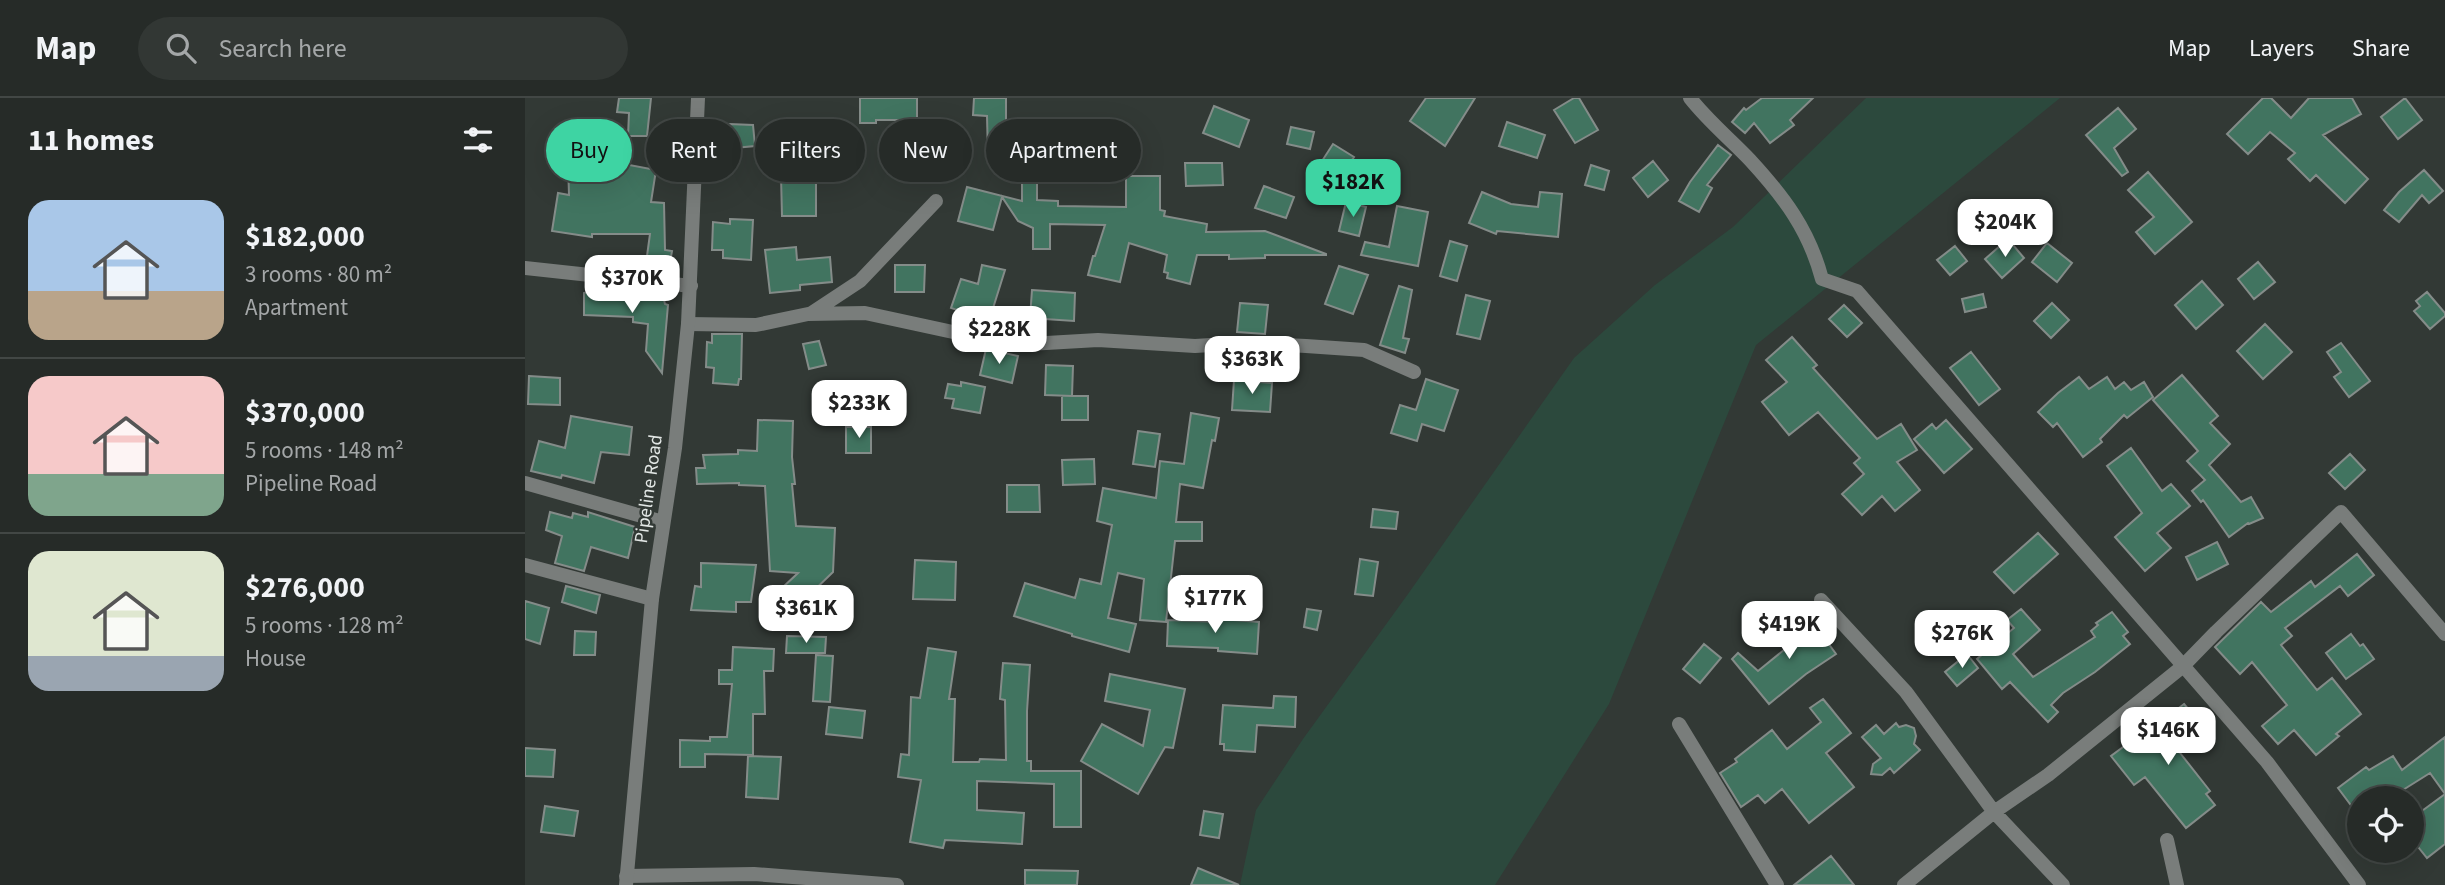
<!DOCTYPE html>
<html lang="en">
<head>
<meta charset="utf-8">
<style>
	body { margin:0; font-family:"Source Sans 3",sans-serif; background:#323734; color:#f1f3f6; height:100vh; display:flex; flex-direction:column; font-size:26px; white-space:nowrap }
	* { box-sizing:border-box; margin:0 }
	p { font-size:23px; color:#a4a7a8 }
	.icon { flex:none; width:38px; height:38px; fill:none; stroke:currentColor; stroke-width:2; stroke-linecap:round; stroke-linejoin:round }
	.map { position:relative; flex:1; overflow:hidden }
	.details { display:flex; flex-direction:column; background:#262b28; width:525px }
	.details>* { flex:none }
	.hud { position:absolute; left:21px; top:21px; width:665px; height:63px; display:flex; gap:14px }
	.fabs { position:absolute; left:1822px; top:688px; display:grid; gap:14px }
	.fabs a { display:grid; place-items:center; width:77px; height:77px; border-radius:50%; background:#262b28; box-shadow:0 7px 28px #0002,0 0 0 2px #424745; font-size:35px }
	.price { position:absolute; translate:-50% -60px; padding:0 16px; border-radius:14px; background:#fff; color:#222; font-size:23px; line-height:46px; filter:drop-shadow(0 2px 4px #0008) }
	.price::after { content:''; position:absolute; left:50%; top:42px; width:21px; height:16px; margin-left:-10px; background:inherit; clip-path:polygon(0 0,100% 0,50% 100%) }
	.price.on { background:#3ed4a3; color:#111 }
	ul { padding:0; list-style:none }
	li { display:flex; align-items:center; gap:21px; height:175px; padding:0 28px }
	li+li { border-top:2px solid #424745 }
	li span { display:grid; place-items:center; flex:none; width:196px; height:140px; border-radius:21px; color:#555 }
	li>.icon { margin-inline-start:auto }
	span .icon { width:84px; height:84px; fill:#fffc; stroke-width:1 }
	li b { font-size:30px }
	h2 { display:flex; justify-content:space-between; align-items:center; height:84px; padding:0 28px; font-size:30px }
	.chip { padding:0 24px; border-radius:32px; background:#262b28; box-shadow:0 7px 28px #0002,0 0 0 2px #424745; font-size:24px; line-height:63px }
	.chip.on { background:#3ed4a3; color:#111 }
	header { display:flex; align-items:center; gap:42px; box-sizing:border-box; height:98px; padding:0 35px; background:#262b28; border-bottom:2px solid #424745 }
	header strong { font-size:33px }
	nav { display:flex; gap:38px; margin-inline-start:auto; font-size:24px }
	.search { width:490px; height:63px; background:#323734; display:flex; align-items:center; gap:18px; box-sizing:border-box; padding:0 24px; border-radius:38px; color:#a4a7a8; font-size:26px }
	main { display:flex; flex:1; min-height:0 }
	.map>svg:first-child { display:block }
</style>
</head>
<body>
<header>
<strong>Map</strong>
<div class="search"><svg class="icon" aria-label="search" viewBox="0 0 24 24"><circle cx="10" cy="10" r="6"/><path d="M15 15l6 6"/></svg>Search here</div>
<nav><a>Map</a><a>Layers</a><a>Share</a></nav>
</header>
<main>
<section class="details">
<h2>11 homes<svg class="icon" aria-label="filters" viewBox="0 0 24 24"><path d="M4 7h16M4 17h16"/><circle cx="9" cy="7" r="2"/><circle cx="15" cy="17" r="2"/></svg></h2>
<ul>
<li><span style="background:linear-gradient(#a9c7e8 65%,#b9a48a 0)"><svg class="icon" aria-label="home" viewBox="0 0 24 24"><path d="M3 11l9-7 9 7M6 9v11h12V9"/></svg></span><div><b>$182,000</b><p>3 rooms · 80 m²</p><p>Apartment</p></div></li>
<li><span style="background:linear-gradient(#f6c9c9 70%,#7fa58c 0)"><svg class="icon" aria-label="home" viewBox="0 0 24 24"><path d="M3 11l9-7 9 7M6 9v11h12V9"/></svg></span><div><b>$370,000</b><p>5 rooms · 148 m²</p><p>Pipeline Road</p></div></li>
<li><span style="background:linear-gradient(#dfe7d0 75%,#9aa5b1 0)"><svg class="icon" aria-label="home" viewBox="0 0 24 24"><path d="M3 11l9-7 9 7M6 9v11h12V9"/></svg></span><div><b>$276,000</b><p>5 rooms · 128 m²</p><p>House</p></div></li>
</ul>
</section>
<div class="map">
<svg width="1920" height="787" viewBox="0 0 1920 787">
	<rect width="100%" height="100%" fill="#323935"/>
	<path fill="#2c493d" d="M1341 0H1535L1231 247 1084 606 970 787H715L731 712 778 641 883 496 1049 260 1130 187 1208 129Z"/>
	<path fill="#417460" stroke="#848c89" stroke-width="2" d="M94 0H126L122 38H103L104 15 92 14Z
		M335 0H392V22H351V25H335Z
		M449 0H481V59H463L462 18 448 17Z
		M901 0H950L920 48 885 23Z
		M1049 0H1054L1073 32 1050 45 1029 12Z
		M1237 0H1288L1265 22 1269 27 1245 45 1229 25 1220 35 1207 24 1219 10 1221 12Z
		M1738 0H1746L1766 20 1784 0H1827L1836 16 1798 37 1843 81 1820 105 1791 77 1785 83 1763 61 1770 55 1745 34 1723 56 1702 36Z
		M1880 0 1897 22 1873 41 1856 19Z
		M689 8 724 22 714 49 678 35Z
		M1593 10 1611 31 1589 50 1603 74 1597 78 1561 37Z
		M982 24 1020 37 1012 60 974 48Z
		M204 26 228 27 230 48 199 51 198 29H204Z
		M766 29 789 34 785 51 762 46Z
		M36 32 77 41V47H47L46 56 131 72 126 104 139 105 140 152 147 153 144 170 126 168 128 158H122L125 136H67V139L27 133 33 95 44 97 43 64 30 61Z
		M808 46 829 59 812 85 810 101 784 99 786 80Z
		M1193 47 1206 57 1182 87 1187 90 1174 114 1154 103 1165 84Z
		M1128 63 1143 82 1123 99 1108 80Z
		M660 65H697L698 87 661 88Z
		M1066 67 1084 73 1079 92 1060 87Z
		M1899 72 1918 93 1904 105 1897 97 1874 124 1859 112 1874 94Z
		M497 73H512V102L533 103V108L601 109V78H635V112L640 113 639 118 682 126 681 134 740 133 801 156V157H740V160L704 161V157H672L665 186 642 180 643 175 639 174 642 157 604 145 595 184 563 177 568 158H570L580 127 525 126V151H508V130L493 123 477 99 468 132 433 123 442 89 497 103Z
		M1623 74 1667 124 1630 156 1611 134 1629 119 1603 92Z
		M256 78H291V118H257Z
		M739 88 769 99 761 120 730 110Z
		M957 94 986 106 1013 109 1015 94 1037 96 1033 139 972 133 971 136 944 125Z
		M821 104 841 109 834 138 814 133Z
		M872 108 903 114 893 168 836 157 840 144 864 149Z
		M205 121 228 122 226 162 198 160V152H187L188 124 205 126Z
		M1483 141 1499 160 1477 180 1460 161Z
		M925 143 942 148 932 183 915 178Z
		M1522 145 1547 165 1532 184 1507 164Z
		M1430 148 1442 163 1425 177 1412 162Z
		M271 149 272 162 305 159 307 184 275 187V192L245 195 240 152Z
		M1733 164 1750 184 1729 201 1713 181Z
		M370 167H400L399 194H370Z
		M457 167 480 172 464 223 426 210 436 181 453 186Z
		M814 168 843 177 828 216 800 206Z
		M1677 183 1698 207 1671 231 1650 207Z
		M68 187 98 190V197L139 202 140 206 143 207 137 275 121 253 123 226 108 224V219L59 217V195L68 193Z
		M874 188 887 192 878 240 884 241 880 255 855 247Z
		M507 192 550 195 549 223 505 220Z
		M1902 194 1920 215V218L1905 231 1889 213 1895 208 1891 203Z
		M1458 196 1461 209 1440 214 1437 201Z
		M941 197 965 203 955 241 932 236Z
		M715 205 743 207 740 236 712 234Z
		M1527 205 1544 222 1526 240 1509 223Z
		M1319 207 1337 225 1322 239 1304 221Z
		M1740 226 1767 254 1738 281 1712 253Z
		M187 236H217L216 281H214L213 287 188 285 189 270 181 269 182 244 187 245Z
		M1267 239 1292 267 1288 270 1352 341 1376 326 1392 352 1372 364 1395 392 1370 413 1357 398 1337 417 1317 396 1339 376 1329 365 1335 360 1293 314 1264 337 1237 304 1262 284 1241 262Z
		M294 243 301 267 284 271 278 246Z
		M1816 245 1845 283 1824 299 1809 279 1816 274 1802 254Z
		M461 251 493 258 487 285 455 277Z
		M1446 254 1475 291 1454 307 1425 270Z
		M521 267 548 268 547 298 520 297Z
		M1657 277 1693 318 1685 325 1705 346 1684 367 1716 404 1726 399 1738 420 1724 426 1723 425 1704 439 1678 402 1676 404 1667 393 1680 382 1662 363 1673 353 1628 302Z
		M4 278 35 280V307L3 306Z
		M1554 279 1564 291 1582 279 1590 291 1599 284 1606 292 1619 284 1628 299 1602 320 1599 317 1575 341 1577 344 1558 359 1532 325 1528 329 1513 314 1533 295Z
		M901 281 933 292 919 333 897 326 892 343 866 335 875 307 891 312Z
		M709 282 747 285 745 314 707 312Z
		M436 284 460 289 455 315 427 310 429 301 420 300 423 286 436 288Z
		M537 298H563V322H537Z
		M666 315 694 320 690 343 687 342 678 390 655 386 651 424H677V443H650L641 524 615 522 619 481 593 475 583 520 611 526 604 554 547 538V536L489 518 500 485 550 500 555 481 576 486 587 427 572 423 578 390 631 400 635 363 659 366Z
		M46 318 107 329 104 357 76 354 69 385 37 377 36 380 6 373 14 343 40 350Z
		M233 322 268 323 267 359 270 386H267L271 428 310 430 308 474 275 506 256 491 273 475 245 473 240 388 214 387V385L172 386 171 370H180L178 357 213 356V352L232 353Z
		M1421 322 1447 351 1419 375 1389 341 1407 326 1411 331Z
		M321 329H346V355H321Z
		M613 333 635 336 630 369 608 366Z
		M1606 350 1637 393 1646 386 1665 408 1632 435 1646 450 1620 473 1590 439 1617 415 1582 368Z
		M1825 356 1840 372 1820 391 1804 375Z
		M569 361 570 386 538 387 537 362Z
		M482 387H514L515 414H482Z
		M848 411 873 414 871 431 846 429Z
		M25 414 47 420 48 415 63 419V414L110 429 103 460 66 449 59 473 30 465 37 438 21 432Z
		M1513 435 1533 456 1489 495 1469 474Z
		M1692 444 1703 466 1672 482 1661 459Z
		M1832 456 1849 477 1823 498 1815 488 1760 530 1767 538 1756 547 1792 592 1807 580 1836 616 1811 636 1814 638 1791 657 1769 632 1753 646 1737 628 1762 607 1727 564 1715 576 1690 549 1736 504 1746 514 1786 483 1790 489Z
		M835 461 853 464 848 498 830 496Z
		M390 462 431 464 430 502 388 501Z
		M176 465 231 467 226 504H211V514L166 512 170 488 176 489Z
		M41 488 75 497 71 515 37 504Z
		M0 503 24 510 15 546 0 541Z
		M782 511 796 513 792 532 779 529Z
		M1496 511 1515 532 1488 556 1508 579 1570 539 1566 533 1573 527 1571 525 1587 514 1603 534 1598 538 1605 546 1570 574 1538 595 1526 607 1533 614 1523 624 1485 584 1477 591 1452 561 1489 530 1482 522Z
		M1279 518 1291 532 1292 530 1311 556 1281 576 1244 606 1207 561 1213 555 1233 573 1270 543 1261 533Z
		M695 521 734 524 732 556 693 553V550L642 548 643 522 695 524Z
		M50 533 71 534 70 557H49Z
		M1826 536 1835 548 1838 546 1849 561 1821 581 1801 555Z
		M262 538 301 539 300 555H261Z
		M1179 546 1196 560 1175 585 1158 571Z
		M208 549 249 551 248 573H239L240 616H228V657L180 656V669H155V642L185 643V639H202L207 586H194V572H207Z
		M403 550 431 554 424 601H430L428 664H454L455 661 481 662 480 602 475 601 478 565 505 567 502 613V663H506V673H556V729H529V686L452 683V712L499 715 497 746 420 742 418 750 385 744 396 682 373 679 376 656 384 657 386 599 395 600Z
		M1442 556 1453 570 1432 588 1420 574Z
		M291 557 308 558 305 604 288 603Z
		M585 576 660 591 648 650 640 649 613 696 556 663 577 626 618 648 625 612 580 603Z
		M749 598 771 599 770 629 732 627 730 654 699 652V646H695L698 607 748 610Z
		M1298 601 1326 635 1301 655 1329 689 1284 725 1257 691 1240 705 1233 697 1216 709 1195 675 1212 664 1210 661 1247 632 1262 651 1296 624 1285 610Z
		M1659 606 1675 625 1648 646 1685 693 1681 696 1690 707 1661 730 1620 679 1609 687 1586 658 1613 638 1614 640Z
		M304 609 340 613 337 640 301 636Z
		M1371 625 1374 629 1381 627 1389 630 1391 638 1389 646 1395 652 1369 675 1365 670 1357 677 1346 676 1348 666 1356 660 1337 639 1351 627 1359 636Z
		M1920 639V746L1902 760 1886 740V721L1920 696 1905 675 1865 700H1834V718L1813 690 1841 669 1844 672 1868 658 1877 672Z
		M0 650 30 652 28 679 0 678Z
		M223 658 256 659 253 701 221 699Z
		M20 708 53 713 49 738 16 734Z
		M679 713 698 716 694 740 675 737Z
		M1306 758 1329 787H1269Z
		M673 770 714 787H666Z
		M500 772 553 773 552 787H500Z"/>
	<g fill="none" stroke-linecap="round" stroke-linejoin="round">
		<path stroke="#797d7b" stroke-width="14" d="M1165 0C1183 23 1205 41 1225 62 1259 99 1284 132 1297 181L1332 193 1742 664 1834 787
			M0 170 166 188
			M285 216 335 183 411 103
			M163 226 231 227 283 216 340 215 488 247 573 242 670 248 718 245 781 248 839 252 889 274
			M0 385 138 424
			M0 467 127 501
			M1296 502 1381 594 1469 714 1538 787
			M1154 626 1252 787
			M1642 742 1652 787
			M101 778 229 776 372 787
			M1379 787 1469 714 1523 677 1657 569 1691 534 1816 414 1920 536"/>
		<path stroke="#797d7b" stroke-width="14" d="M101 787 127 501 150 350 163 226 173 0"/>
	</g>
	<g text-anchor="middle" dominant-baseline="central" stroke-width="5" stroke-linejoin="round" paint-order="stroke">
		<g font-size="19" fill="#e2e7e5" stroke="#323935">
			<text transform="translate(124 391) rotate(-82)">Pipeline Road</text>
		</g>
	</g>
</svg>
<div class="fabs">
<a><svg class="icon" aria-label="locate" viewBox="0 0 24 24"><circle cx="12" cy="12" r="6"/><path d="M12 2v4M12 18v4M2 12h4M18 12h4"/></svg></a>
</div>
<b class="price on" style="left:828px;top:121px">$182K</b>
<b class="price" style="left:1480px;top:161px">$204K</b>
<b class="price" style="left:107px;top:217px">$370K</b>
<b class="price" style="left:474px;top:268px">$228K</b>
<b class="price" style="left:727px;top:298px">$363K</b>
<b class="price" style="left:334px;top:342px">$233K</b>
<b class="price" style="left:690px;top:537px">$177K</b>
<b class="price" style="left:281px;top:547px">$361K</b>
<b class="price" style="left:1264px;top:563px">$419K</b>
<b class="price" style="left:1437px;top:572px">$276K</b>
<b class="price" style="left:1643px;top:669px">$146K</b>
<div class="hud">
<a class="chip on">Buy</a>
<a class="chip">Rent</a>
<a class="chip">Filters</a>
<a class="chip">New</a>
<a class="chip">Apartment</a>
</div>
</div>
</main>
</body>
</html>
